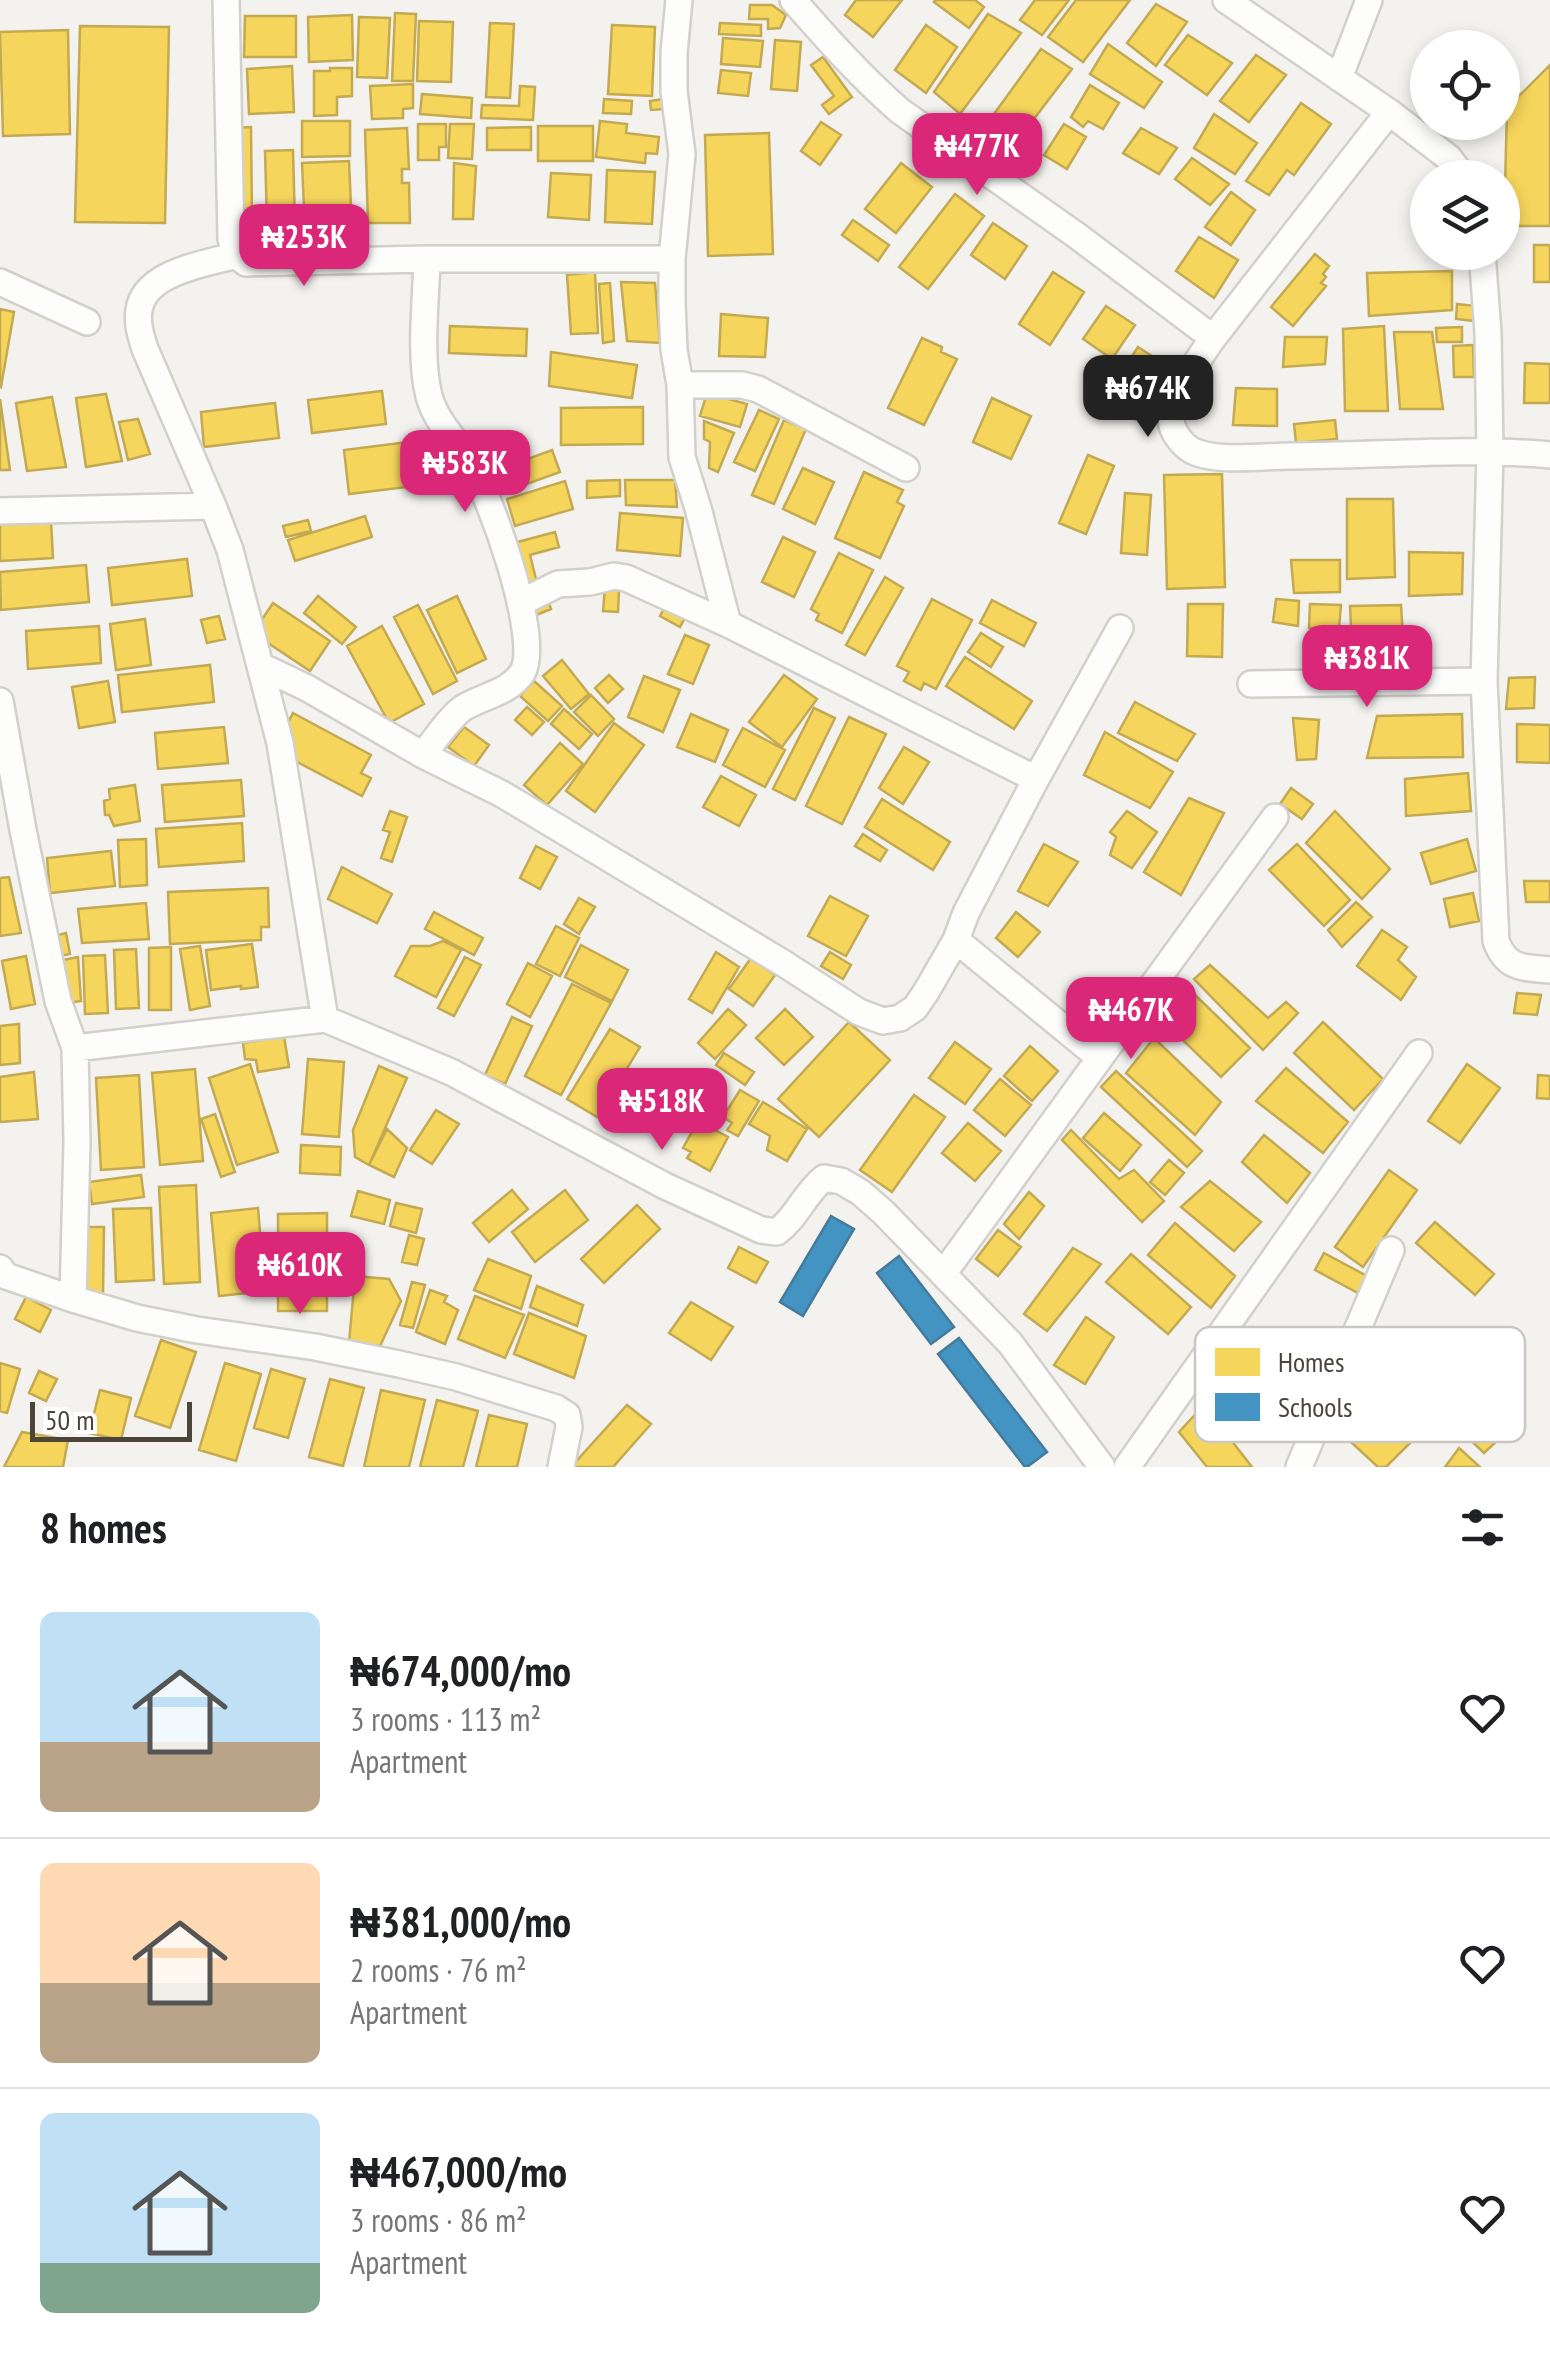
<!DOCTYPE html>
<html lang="en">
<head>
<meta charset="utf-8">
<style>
	body { margin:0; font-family:"PT Sans Narrow",sans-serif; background:#f6f6f6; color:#202124; height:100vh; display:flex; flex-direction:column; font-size:38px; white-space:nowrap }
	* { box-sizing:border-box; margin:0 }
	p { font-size:32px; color:#757577 }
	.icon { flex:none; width:55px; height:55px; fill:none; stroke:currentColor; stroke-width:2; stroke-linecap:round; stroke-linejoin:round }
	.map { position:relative; height:1467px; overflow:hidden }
	.details { display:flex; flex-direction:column; background:#fff; flex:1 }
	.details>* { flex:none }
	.buttons { position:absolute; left:1410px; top:30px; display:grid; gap:20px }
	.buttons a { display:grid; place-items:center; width:110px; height:110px; border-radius:50%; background:#fff; box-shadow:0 5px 15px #0003; font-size:50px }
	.scale { position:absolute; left:30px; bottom:25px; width:162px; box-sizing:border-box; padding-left:10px; border:5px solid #4b4439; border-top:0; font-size:28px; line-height:35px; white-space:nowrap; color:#4b4439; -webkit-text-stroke:8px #fff; paint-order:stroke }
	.price { position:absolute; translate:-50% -85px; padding:0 22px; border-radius:20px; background:#db2777; color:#fff; font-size:32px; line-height:65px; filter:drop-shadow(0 2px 5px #0008) }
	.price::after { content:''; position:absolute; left:50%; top:60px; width:30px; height:22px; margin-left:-15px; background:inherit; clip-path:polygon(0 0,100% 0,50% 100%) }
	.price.active { background:#222; color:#fff }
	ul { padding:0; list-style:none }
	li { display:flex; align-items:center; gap:30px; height:250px; padding:0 40px }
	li+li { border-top:2px solid #e0e0e0 }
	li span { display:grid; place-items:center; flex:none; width:280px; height:200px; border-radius:15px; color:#555 }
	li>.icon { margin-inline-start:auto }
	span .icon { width:120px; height:120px; fill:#fffc; stroke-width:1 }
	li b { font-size:42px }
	h2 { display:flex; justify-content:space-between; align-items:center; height:120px; padding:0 40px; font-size:42px }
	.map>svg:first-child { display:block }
</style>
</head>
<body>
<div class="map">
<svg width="1550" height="1467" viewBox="0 0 1550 1467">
	<rect width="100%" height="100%" fill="#f4f2ee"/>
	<path fill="#f6d55c" stroke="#c3aa52" stroke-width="2.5" d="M856 0H902L873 37 845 15Z
		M935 0H975L984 7 969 28 934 2Z
		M1035 0H1069L1042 35 1020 20Z
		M1076 0H1130L1083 62 1048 37Z
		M1156 4 1187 22 1156 66 1127 43Z
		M750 5H772L786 15 780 28 768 29V19H749Z
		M395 13 416 14 413 81H392Z
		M988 14 1021 33 960 114 934 92Z
		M352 15 353 60 309 62 308 17Z
		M245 16H296V57H244Z
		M359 17 390 18 387 78 357 77Z
		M419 21 453 22 451 82 417 81Z
		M490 23 514 24 510 98 486 97Z
		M720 23 761 25V36L719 34Z
		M612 25 655 27 652 96 608 94Z
		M926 25 957 47 926 93 895 70Z
		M80 26 169 27 165 223 75 222Z
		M68 30 70 134 3 136 0 32Z
		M1188 35 1232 63 1207 95 1165 65Z
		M723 38 763 41 760 67 721 64Z
		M775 40 801 42 797 91 771 89Z
		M1108 44 1162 82 1144 108 1090 74Z
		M1041 49 1072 69 1014 145 986 125Z
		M1256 55 1286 75 1249 122 1220 101Z
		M823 57 852 97 829 114 822 105 834 96 811 65Z
		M1550 65V226H1504L1507 108Z
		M292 66 294 112 249 114 247 69Z
		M330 68H352V96L337 97V115L314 116V71H330Z
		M721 70 751 73 748 96 718 93Z
		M413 84V108L403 109V118L372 119 370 86Z
		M1090 85 1119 103 1103 129 1088 121 1083 127 1071 117Z
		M520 86 535 87 533 120 481 118 482 105 519 106Z
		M422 94 472 98 471 118 420 114Z
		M604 99 632 101 631 114 603 113Z
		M664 99V109L651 110 650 101Z
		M1301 103 1331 124 1294 175 1287 170 1269 195 1246 181Z
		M1214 114 1257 143 1235 174 1194 148Z
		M302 121H350V156L302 157Z
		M600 121 627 124 626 133 659 137 657 154 646 153 645 163 596 157Z
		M821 122 841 135 820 165 801 151Z
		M418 124H446V147H439V160H418Z
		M450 124H474L472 159 448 158Z
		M1064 124 1086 137 1067 169 1044 155Z
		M538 126H593V161H538Z
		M251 127 252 216H239L237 128Z
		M531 127V150H487V128Z
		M407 128 409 169H402V183H409L410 223H368L365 130Z
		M1141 128 1177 148 1159 174 1123 153Z
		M769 133 773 254 708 256 705 135Z
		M293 150 295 223 267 224 265 151Z
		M1192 158 1229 184 1210 205 1175 179Z
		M349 161 352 229 305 231 302 163Z
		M454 163 476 166 473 219H453Z
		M901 163 932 187 896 233 865 209Z
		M607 170 655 172 652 224 605 222Z
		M551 173 591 175 589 220 548 217Z
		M1231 192 1255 210 1231 245 1205 227Z
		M955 194 984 216 928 289 899 267Z
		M853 220 889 245 878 261 842 235Z
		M993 223 1027 246 1005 279 971 255Z
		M1199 237 1238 260 1214 298 1176 271Z
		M1534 245H1550V282H1534Z
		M1457 252H1476V263H1457Z
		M1315 254 1329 266 1323 274 1326 277 1321 283 1326 286 1293 326 1271 307Z
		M1452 271V310L1369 316 1367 273Z
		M595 272 598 333 571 334 567 275Z
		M1053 272 1084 292 1050 345 1019 324Z
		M621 282 655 283 660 343 627 341Z
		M610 283 614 341 603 343 599 284Z
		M1457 304 1476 306 1475 321 1456 319Z
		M1106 306 1135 325 1112 359 1083 339Z
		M0 309 14 312 1 387 0 386Z
		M721 314 768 318 765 357 719 356Z
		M450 326 527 329 526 356 449 353Z
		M1384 326 1388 411H1345L1343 329Z
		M1462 327V342H1437L1436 328Z
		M1394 332H1432L1443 409H1400Z
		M1285 337H1327L1325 364 1283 367Z
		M922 338 942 347 941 352 957 359 924 425 888 408Z
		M1473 345 1474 377H1454L1453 346Z
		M1138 347 1169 367 1135 419 1104 399Z
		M551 352 637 365 632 398 549 386Z
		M1525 363 1550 364V403H1524Z
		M1236 388 1277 389V426L1233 425Z
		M382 391 386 424 312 433 308 400Z
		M707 393 747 404 740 427 700 416Z
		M106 394 122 461 86 467 76 398Z
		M52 397 66 467 27 471 16 403Z
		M992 398 1031 416 1011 459 973 442Z
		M0 399 10 470H0Z
		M275 403 279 438 204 447 201 412Z
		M643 407V444L561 445V408Z
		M759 410 779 419 755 471 734 462Z
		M138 419 150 454 128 460 119 422Z
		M784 420 806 429 774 504 752 495Z
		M1335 420 1337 439 1296 443 1294 424Z
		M704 421 734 433 718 472 709 468 710 442 704 439Z
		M425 440 431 484 349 494 344 450Z
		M552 450 560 472 499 494 492 472Z
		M1088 455 1114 466 1086 534 1059 523Z
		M803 468 834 482 815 524 783 509Z
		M864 472 903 490 897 502 904 506 880 558 835 538Z
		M1222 474 1225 587 1167 589 1164 475Z
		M620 480V496L587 498V481Z
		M625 480H675L677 507 626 505Z
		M565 481 573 509 515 526 507 499Z
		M1125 493 1151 495 1147 555 1121 553Z
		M1347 499H1393L1395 577 1347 579Z
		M620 513 683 518 680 556 617 550Z
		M365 516 372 537 295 561 288 540Z
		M308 520 311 531 286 537 283 526Z
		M51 521 53 558 0 561V524Z
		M555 532 559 547 530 555 537 583 520 587 510 544Z
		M783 537 815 552 794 597 762 582Z
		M1409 552 1463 553 1462 594 1409 596Z
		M839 553 873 570 842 633 816 620 819 614 811 609Z
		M187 559 192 596 112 605 108 568Z
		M1291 560H1340V592L1294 593Z
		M86 565 89 602 1 610 0 572Z
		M885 577 903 588 865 655 846 645Z
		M605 587 619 589 618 612 603 611Z
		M546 595 551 609 529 618 524 604Z
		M318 596 356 627 342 644 304 613Z
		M457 596 486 659 457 673 427 610Z
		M932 599 972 620 936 689 924 683 921 690 904 681 909 672 897 666Z
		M1276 599 1299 601 1298 626 1273 622Z
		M992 600 1036 623 1024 646 980 623Z
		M273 603 330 641 310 671 253 633Z
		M667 603 687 614 680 627 660 616Z
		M1188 604H1223L1222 657 1187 656Z
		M1310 604 1341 605 1339 628H1309Z
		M418 605 457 681 433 694 394 617Z
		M1401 605 1405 665 1353 667 1350 606Z
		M219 616 225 639 207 643 201 620Z
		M145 619 151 665 116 670 110 624Z
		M99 626 101 663 28 669 26 631Z
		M382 626 424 704 389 723 347 646Z
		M981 633 1003 647 991 667 968 652Z
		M685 635 709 645 693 684 668 674Z
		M965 657 1032 701 1014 729 946 686Z
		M562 660 589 694 571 709 543 676Z
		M210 665 214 702 122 712 118 675Z
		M609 675 623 689 608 703 595 688Z
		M784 675 817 699 782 747 749 722Z
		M644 676 680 690 663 732 628 717Z
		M1535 677 1534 708 1506 709 1509 678Z
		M108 681 115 722 79 728 72 687Z
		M534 681 562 706 548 721 520 696Z
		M591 695 614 719 598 736 574 712Z
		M1135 702 1195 734 1177 761 1118 733Z
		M527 707 544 722 532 735 515 720Z
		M814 708 835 718 795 800 773 789Z
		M564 709 592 734 579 749 551 724Z
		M293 713 371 755 361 773 371 778 362 796 280 753 284 731Z
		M691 714 728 730 715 762 677 747Z
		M1462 714 1463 757 1367 758 1377 716Z
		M849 717 886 734 842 824 806 806Z
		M1293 718 1319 720 1316 759 1297 760Z
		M614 723 644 745 595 812 566 791Z
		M1517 724 1550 725V763L1517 762Z
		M224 727 228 763 158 769 155 733Z
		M464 727 489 745 474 766 448 747Z
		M743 728 785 750 765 787 723 765Z
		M1105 732 1173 772 1150 808 1084 775Z
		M560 743 583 764 547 805 524 785Z
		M904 747 929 762 903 804 879 788Z
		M1468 773 1471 811 1406 816 1405 779Z
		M721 776 756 795 739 826 703 807Z
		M241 780 244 816 165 822 162 785Z
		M135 785 140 821 114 826 109 815H105L104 801 110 799 109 789Z
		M1291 788 1313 804 1302 819 1280 804Z
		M1189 798 1224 813 1181 895 1144 872Z
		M882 799 950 842 933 870 865 827Z
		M390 811 407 817 392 862 381 858 390 832 383 830Z
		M1127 811 1157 832 1132 868 1110 855 1116 837 1110 832Z
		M1335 811 1390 869 1362 899 1306 843Z
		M242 823 244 861 159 867 156 829Z
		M863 834 887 850 880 861 855 846Z
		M146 839 147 885 120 887 118 840Z
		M1467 839 1476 871 1431 884 1421 853Z
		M1044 844 1078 862 1048 906 1018 891Z
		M1297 844 1350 900 1324 926 1269 870Z
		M536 846 557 857 540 889 520 878Z
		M111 851 115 886 50 893 47 858Z
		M342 867 392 894 377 923 328 899Z
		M9 877 21 933 0 936V878Z
		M1524 881H1550V902H1526Z
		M268 888 269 927H261V940L170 944 168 892Z
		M1473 893 1479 921 1450 927 1444 899Z
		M830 896 868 916 846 956 808 936Z
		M579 898 595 907 579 934 564 924Z
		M1356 902 1372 917 1342 947 1328 930Z
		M146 903 149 939 82 943 78 909Z
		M434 912 483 938 474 955 425 929Z
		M1016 912 1040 932 1018 957 996 938Z
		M556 926 579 938 560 976 536 964Z
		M1382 930 1407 947 1398 960 1416 977 1401 1000 1357 966Z
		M66 933 70 954 54 957 50 937Z
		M443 941 461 950 436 997 395 976 411 946H430Z
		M252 944 258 987 241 989V986L211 990 206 950Z
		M581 945 628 970 612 1001 565 977Z
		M200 946 210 1006 190 1010 180 949Z
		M171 947V1010H149V948Z
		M136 949 139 1008 116 1009 114 950Z
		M716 952 739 967 712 1013 689 999Z
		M830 952 851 965 843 979 821 966Z
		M105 955 108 1013 85 1014 83 956Z
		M26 956 35 1004 11 1009 2 961Z
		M78 957 81 1001 67 1003 58 961Z
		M465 957 481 965 454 1016 438 1008Z
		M751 958 775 975 753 1006 729 989Z
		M528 963 552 976 530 1017 507 1004Z
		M1210 965 1268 1018 1286 1002 1298 1013 1263 1050 1194 979Z
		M572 984 611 1003 561 1095 525 1076Z
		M1192 992 1250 1048 1221 1077 1165 1023Z
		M1517 993 1541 995 1537 1015 1514 1013Z
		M728 1009 746 1025 715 1059 698 1043Z
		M785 1009 813 1037 784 1065 756 1038Z
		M512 1017 532 1026 505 1084 485 1075Z
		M849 1022 890 1060 819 1137 778 1099Z
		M1323 1022 1383 1079 1354 1110 1294 1053Z
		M19 1024 20 1063 0 1065V1026Z
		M610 1029 640 1047 609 1098 620 1105 609 1124 567 1099Z
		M284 1036 289 1067 258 1072 256 1060 245 1059 243 1043Z
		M1154 1038 1221 1102 1195 1135 1126 1073Z
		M955 1042 991 1069 965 1104 929 1078Z
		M1030 1046 1058 1071 1032 1101 1004 1076Z
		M724 1053 754 1072 745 1085 716 1065Z
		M308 1059 344 1062 339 1137 302 1134Z
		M250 1064 278 1152 237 1165 209 1078Z
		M1467 1064 1500 1088 1460 1143 1428 1121Z
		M379 1066 407 1078 369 1165 355 1157 353 1130Z
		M1286 1068 1348 1122 1323 1153 1256 1101Z
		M195 1069 203 1161 160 1165 152 1073Z
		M1116 1071 1202 1151 1187 1167 1101 1087Z
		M34 1072 38 1119 0 1122V1077Z
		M139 1075 144 1167 101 1170 96 1078Z
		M1538 1075 1550 1076V1099L1537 1098Z
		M1000 1079 1031 1105 1005 1136 974 1110Z
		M740 1090 759 1101 738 1136 727 1130 732 1123 723 1117Z
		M914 1095 945 1117 892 1192 860 1170Z
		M763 1102 807 1129 787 1161 767 1150 770 1136 749 1124Z
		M436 1110 459 1124 432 1164 410 1150Z
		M1104 1113 1141 1145 1120 1171 1083 1138Z
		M215 1114 235 1172 221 1177 201 1119Z
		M698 1121 728 1137 710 1171 687 1158 691 1152 683 1148Z
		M968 1123 1001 1151 975 1181 942 1153Z
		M387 1129 407 1148 394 1177 369 1165Z
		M1071 1130 1119 1179 1134 1170 1164 1201 1142 1222 1062 1140Z
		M1264 1135 1310 1173 1287 1203 1242 1162Z
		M301 1145 341 1147 340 1175 300 1173Z
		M1169 1160 1184 1173 1165 1195 1150 1182Z
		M1389 1170 1417 1190 1363 1267 1335 1247Z
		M141 1175 144 1197 92 1204 89 1182Z
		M1210 1181 1261 1222 1234 1251 1181 1207Z
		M196 1185 200 1282 164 1284 159 1187Z
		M512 1190 528 1209 489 1242 473 1223Z
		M565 1190 588 1220 535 1262 512 1232Z
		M358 1191 390 1200 384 1224 351 1216Z
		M1029 1192 1044 1206 1019 1239 1004 1224Z
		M396 1203 422 1209 416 1233 390 1226Z
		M637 1205 660 1229 604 1283 581 1259Z
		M151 1208 154 1280 116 1282 113 1209Z
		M258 1208 265 1291 219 1296 211 1213Z
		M327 1213V1311H278V1214Z
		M1435 1222 1494 1274 1475 1295 1416 1243Z
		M1175 1223 1235 1276 1211 1308 1148 1255Z
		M86 1227H104L103 1294H85Z
		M998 1230 1021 1247 998 1276 976 1259Z
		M409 1235 424 1239 417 1265 402 1262Z
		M739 1247 768 1262 756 1283 728 1268Z
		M1073 1248 1101 1264 1047 1331 1024 1314Z
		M1324 1253 1367 1276 1358 1293 1315 1270Z
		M1131 1254 1191 1307 1168 1334 1106 1282Z
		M488 1259 531 1276 521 1309 474 1290Z
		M355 1276 389 1279 401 1301 380 1346 349 1343Z
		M412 1282 425 1285 413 1328 400 1325Z
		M537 1286 583 1305 577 1326 530 1307Z
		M430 1290 447 1296 444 1302 458 1310 445 1344 416 1332Z
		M475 1296 524 1315 505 1358 458 1339Z
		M26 1297 51 1310 40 1332 15 1319Z
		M691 1302 733 1327 711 1360 669 1333Z
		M529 1313 586 1336 574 1378 514 1354Z
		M1086 1317 1114 1337 1085 1384 1054 1365Z
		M161 1340 196 1352 170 1428 135 1416Z
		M0 1363 20 1369 7 1413 0 1411Z
		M225 1363 261 1374 236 1461 199 1450Z
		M271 1369 305 1379 288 1438 254 1428Z
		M39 1371 57 1379 46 1401 29 1393Z
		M330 1379 364 1388 343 1466 309 1457Z
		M100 1390 131 1398 121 1440 89 1433Z
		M381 1390 425 1400 409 1467H364Z
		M1364 1398 1410 1443 1386 1467H1378L1339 1431Z
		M437 1400 478 1411 463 1467H420Z
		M1488 1400 1514 1425 1484 1453 1458 1428Z
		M627 1405 651 1424 613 1467H571Z
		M1204 1405 1252 1467H1207L1179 1432Z
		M489 1415 527 1424 517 1467H476Z
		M22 1432 68 1440 63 1467H4Z
		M1459 1448 1480 1467H1445Z"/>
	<path fill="#4393c3" stroke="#457b9a" stroke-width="2.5" d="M831 1216 854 1229 803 1316 780 1302Z
		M899 1256 954 1327 931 1344 877 1273Z
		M959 1338 1047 1452 1027 1467H1025L938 1354Z"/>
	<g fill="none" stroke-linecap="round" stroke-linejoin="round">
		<defs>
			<path id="minor" d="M226 0 231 239 236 255 246 263 427 259H672
				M679 0 674 53V91L682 154 672 259V302L674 350 680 385 682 457 698 508 728 624
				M793 0C827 39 861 77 900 111L1076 235 1213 338
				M1226 0 1389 112 1449 158 1464 178
				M1339 78 1369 0
				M1389 112 1213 338C1200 357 1166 403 1172 426 1175 435 1183 445 1191 450 1214 463 1263 456 1290 456 1376 456 1464 447 1550 455
				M1482 252 1488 333 1490 451 1484 681 1496 941C1507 970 1523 967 1550 970
				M236 255C199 266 131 273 139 326 140 334 143 342 145 349L213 506 230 550 280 743 325 1019
				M0 282 87 322
				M680 385H742L758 389 906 468
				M0 511 213 506
				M520 603 558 584 590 582 614 576 626 578 728 624 1036 779
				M261 666 307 688 423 755 502 794 783 963 859 1012 883 1021 900 1018 915 1008 926 992 956 940 966 913 1036 779 1120 628
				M1251 684 1484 681
				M0 701 23 830 58 1001 75 1048 77 1142 73 1299
				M423 755C434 741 450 717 463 708 482 696 509 693 522 673 543 641 489 493 469 461 456 440 436 422 429 396 419 357 426 300 427 259
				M956 940 1100 1058
				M75 1048 325 1019 451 1072 665 1186 761 1230 777 1232C797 1217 805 1193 824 1178L841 1181 860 1192 883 1212 1010 1343 1102 1467
				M0 1268 6 1276 73 1299 137 1318 197 1330 315 1347 399 1364 456 1377 556 1408 567 1415 569 1427 561 1467
				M943 1274 1275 817
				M1127 1467 1419 1053
				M1299 1467 1391 1250"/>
		</defs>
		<use href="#minor" stroke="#d2d0cb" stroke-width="30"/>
		<use href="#minor" stroke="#fdfdfc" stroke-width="25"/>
	</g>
	<rect x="1195" y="1327" width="330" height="115" rx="15" fill="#fff" stroke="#c9c7c4" stroke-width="2.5"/>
	<rect x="1215" y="1348" width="45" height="28" fill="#f6d55c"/>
	<rect x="1215" y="1393" width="45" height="28" fill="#4393c3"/>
	<g font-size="28" fill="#4b4439">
		<text x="1278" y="1372">Homes</text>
		<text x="1278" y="1417">Schools</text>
	</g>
</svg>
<div class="buttons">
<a><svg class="icon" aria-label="locate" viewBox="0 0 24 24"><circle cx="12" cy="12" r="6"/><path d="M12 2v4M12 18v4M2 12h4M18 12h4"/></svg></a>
<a><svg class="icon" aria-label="layers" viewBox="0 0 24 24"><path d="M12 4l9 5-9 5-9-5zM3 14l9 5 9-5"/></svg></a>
</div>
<div class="scale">50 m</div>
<b class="price" style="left:977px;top:198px">₦477K</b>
<b class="price" style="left:304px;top:289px">₦253K</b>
<b class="price active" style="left:1148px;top:440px">₦674K</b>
<b class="price" style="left:465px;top:515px">₦583K</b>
<b class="price" style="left:1367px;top:710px">₦381K</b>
<b class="price" style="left:1131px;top:1062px">₦467K</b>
<b class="price" style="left:662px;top:1153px">₦518K</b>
<b class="price" style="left:300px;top:1317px">₦610K</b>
</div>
<section class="details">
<h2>8 homes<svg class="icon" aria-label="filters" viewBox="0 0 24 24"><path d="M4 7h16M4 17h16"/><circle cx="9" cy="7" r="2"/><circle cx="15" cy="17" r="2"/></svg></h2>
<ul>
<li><span style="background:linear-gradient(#bfe0f5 65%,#b9a48a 0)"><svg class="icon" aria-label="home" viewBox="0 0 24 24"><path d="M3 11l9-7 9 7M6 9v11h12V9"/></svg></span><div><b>₦674,000/mo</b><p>3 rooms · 113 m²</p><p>Apartment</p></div><svg class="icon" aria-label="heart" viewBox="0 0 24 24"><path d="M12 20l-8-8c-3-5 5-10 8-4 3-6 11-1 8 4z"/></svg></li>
<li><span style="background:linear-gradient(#ffd9b3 60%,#b9a48a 0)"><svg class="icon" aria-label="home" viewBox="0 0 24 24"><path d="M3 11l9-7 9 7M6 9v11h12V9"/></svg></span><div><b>₦381,000/mo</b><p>2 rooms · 76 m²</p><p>Apartment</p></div><svg class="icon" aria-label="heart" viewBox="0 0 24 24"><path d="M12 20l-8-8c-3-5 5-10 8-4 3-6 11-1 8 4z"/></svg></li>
<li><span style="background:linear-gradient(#bfe0f5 75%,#7fa58c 0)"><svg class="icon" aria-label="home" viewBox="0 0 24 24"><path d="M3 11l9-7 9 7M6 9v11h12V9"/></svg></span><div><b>₦467,000/mo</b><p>3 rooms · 86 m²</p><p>Apartment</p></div><svg class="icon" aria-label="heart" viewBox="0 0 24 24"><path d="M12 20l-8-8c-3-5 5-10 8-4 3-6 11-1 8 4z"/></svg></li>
</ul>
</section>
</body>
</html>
